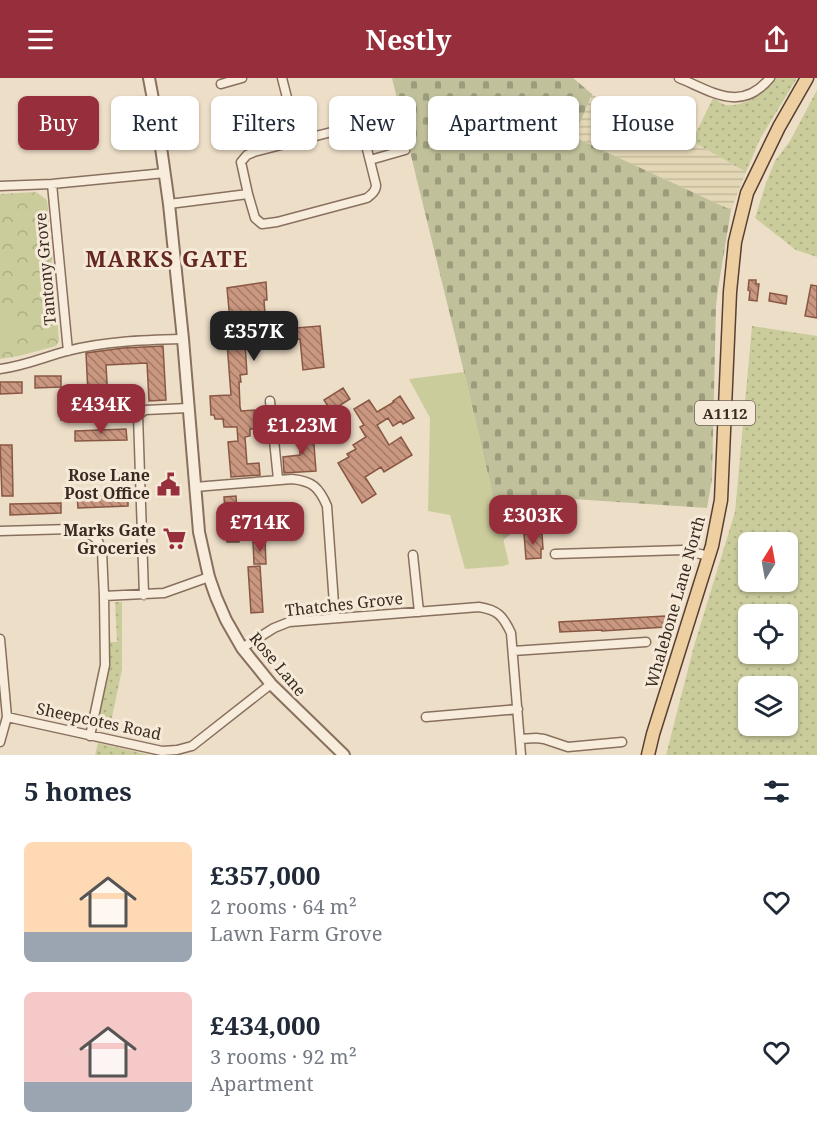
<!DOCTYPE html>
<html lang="en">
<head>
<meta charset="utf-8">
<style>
	body { margin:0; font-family:"Noto Serif",serif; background:#f2f2f3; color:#1f2937; height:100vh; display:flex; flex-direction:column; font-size:22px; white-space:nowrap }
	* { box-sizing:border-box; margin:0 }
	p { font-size:20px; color:#747a83 }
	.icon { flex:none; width:33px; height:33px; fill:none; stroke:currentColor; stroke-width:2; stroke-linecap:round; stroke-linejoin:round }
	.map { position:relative; height:677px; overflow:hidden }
	.sheet { display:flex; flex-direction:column; background:#fff; flex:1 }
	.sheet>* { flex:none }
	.hud { position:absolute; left:18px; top:18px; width:782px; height:54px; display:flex; gap:12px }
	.needle { width:39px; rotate:11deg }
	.tools { position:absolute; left:738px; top:454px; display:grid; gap:12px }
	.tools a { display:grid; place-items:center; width:60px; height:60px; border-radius:9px; background:#fff; box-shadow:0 2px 4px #0004; font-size:30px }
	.price { position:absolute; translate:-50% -51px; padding:0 14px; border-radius:12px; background:#962f3b; color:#fff; font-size:20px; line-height:39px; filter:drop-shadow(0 2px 3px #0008) }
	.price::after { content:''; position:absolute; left:50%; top:36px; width:18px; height:14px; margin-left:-9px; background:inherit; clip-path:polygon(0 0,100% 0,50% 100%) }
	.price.active { background:#222; color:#fff }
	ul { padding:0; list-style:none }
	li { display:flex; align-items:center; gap:18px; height:150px; padding:0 24px }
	li span { display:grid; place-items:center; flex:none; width:168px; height:120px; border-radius:9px; color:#555 }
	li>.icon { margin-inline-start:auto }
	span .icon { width:72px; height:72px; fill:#fffc; stroke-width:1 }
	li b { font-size:26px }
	h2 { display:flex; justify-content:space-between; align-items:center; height:72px; padding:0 24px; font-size:26px }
	.pill { padding:0 21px; border-radius:9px; background:#fff; box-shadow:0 2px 4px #0004; font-size:21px; line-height:54px }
	.pill.active { background:#962f3b; color:#fff }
	header { display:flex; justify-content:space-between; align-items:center; height:78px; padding:0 24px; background:#962f3b; color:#fff; font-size:27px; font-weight:700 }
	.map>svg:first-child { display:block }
</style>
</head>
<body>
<header><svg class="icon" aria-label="menu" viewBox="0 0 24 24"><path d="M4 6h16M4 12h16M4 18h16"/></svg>Nestly<svg class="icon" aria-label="share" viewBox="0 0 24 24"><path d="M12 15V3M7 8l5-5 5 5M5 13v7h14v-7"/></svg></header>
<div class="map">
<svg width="817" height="677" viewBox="0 0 817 677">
	<defs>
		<pattern id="farmland-rules" width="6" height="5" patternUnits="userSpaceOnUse" patternTransform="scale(1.5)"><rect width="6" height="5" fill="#e3d7b6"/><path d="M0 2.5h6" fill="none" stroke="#c4b99c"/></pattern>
		<pattern id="grass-dots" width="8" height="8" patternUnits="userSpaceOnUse" patternTransform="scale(1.5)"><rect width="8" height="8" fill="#cbcc9c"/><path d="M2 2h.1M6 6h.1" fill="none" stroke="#afaf86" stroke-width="1.8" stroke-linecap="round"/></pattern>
		<pattern id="cemetery-stones" width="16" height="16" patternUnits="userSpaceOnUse" patternTransform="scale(1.5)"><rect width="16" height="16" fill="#c0c19b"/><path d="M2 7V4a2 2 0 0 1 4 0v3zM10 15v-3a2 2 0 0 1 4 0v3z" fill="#9d9d7e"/></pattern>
		<pattern id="park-crowns" width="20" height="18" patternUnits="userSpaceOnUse" patternTransform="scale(1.5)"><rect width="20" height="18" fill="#cbcc9c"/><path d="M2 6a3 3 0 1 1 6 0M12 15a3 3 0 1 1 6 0" fill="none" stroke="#afaf86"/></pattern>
		<pattern id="building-back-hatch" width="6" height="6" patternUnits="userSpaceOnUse" patternTransform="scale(1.5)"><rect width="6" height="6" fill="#ca9780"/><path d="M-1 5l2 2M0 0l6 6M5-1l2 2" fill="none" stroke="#a57b68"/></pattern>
	</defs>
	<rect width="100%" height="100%" fill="#eddec8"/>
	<path fill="url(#farmland-rules)" d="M592 16 606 26 692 63 746 94 731 132 574 59Z"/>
	<path fill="url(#grass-dots)" fill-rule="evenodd" d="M775 0H797L760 61 746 94 692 63 713 20C718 22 721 26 726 27 742 30 767 14 775 0Z
		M817 12V179L796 172 755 140 766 105 775 83 790 63Z
		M752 248 817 258V677H666L694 568 735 434ZM748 465H788V504H748ZM748 537H788V576H748ZM748 609H788V648H748Z
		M115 524H122V592L109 653 101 652 98 648V645L97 644 109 592V564H117Z
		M98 665 150 677H95Z"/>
	<path fill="url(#cemetery-stones)" d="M392 0H573L592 16 574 59 731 132 718 211 716 228 712 401 707 430 558 420 503 462 464 294Z"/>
	<path fill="url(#park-crowns)" d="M36 114 47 122 59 263 56 268 19 278 0 281V116Z"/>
	<path fill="#cbcc9c" d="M31 239 33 259 0 261V242Z
		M464 294 509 486 504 488 465 491 450 437 428 433 430 340 409 301Z"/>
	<path fill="url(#building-back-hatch)" stroke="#885844" stroke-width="1.5" d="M749 202H756V206H759L757 223 749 222 750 213 748 212Z
		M266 204 267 222H264L265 236 282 235 283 251 320 248 324 289 303 292 300 261 245 265 247 296 240 297 241 304H239L240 329 241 333 255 332 256 351H250V358L245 359 247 386 259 385 260 397 231 399 228 364 238 363 237 349H224L223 341H215L214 337H211L210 318 231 317 227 265 212 266 211 256 231 254 227 210Z
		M811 207 817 208V240L805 238Z
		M770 215 787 218 786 226 769 223Z
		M163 268 166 322 149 323 147 285 106 287 108 322H95V321H91L90 316H88L86 275 123 270Z
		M35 298H61V309L35 310Z
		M0 304H22V315L0 316Z
		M343 310 350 321 331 333 324 322Z
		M60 316H71L72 342H61Z
		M400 318 414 340 403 346 401 343 393 348 388 340 377 347 389 367 401 359 412 377 384 394 381 389 365 399 376 416 362 425 338 385 349 379 347 376 356 371 353 367 366 359 360 349 364 347 354 331 369 322 377 334 394 324 393 323Z
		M126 351 127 362 75 363V353Z
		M313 354 316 393 284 395 283 379 300 377 299 355Z
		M0 367H12L13 418H2Z
		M128 417V428L78 430 77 419Z
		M236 418 239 464H227L224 419Z
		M61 425V435L10 437V426Z
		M524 456H542L543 471H541V480L526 481Z
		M253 463H265L266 486H254Z
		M260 488 263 534 251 535 248 489Z
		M665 538 666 549 602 553V552L560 554 559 544Z"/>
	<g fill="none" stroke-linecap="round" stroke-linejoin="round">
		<defs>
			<path id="minor" d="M282 0 298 63
				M679 0C713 14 741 35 770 0
				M221 6 242 0
				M370 82 405 72
				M52 106 68 273
				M0 108 52 106 165 95
				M169 126 248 116 241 84 247 77 254 74 351 49 357 50 364 59 376 107C376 113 372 116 367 120L277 144 262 146 255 140 248 116
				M0 291C25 288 44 279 67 273 104 263 145 262 183 261
				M270 323 278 401
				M195 409 292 401C312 403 319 409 327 428L335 540
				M0 453 71 451 82 452 94 459 98 463 102 473 104 518 105 587 90 658
				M555 476 683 472 709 478
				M413 477 419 534
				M144 517 138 337 145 332 188 330
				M104 518 164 515 209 499
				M0 561 7 639 0 664
				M242 570 274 550 289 544 479 529C498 532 503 538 511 555L521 677
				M513 573 646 564
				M7 639 162 673 177 672 192 668 271 606
				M426 639 518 631
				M520 661 536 660 544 661 568 669 622 664"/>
			<path id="tertiary" d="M149 0 158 48 169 126 183 261 199 454 209 499 216 519 226 542 242 570 271 606 344 677"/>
			<path id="primary" d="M648 677 653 656 712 468 721 422 730 214 735 164 747 115 779 49 807 0"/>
		</defs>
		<use href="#minor" stroke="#89705e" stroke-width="11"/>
		<use href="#tertiary" stroke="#89705e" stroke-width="14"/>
		<use href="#primary" stroke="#573f31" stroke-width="15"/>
		<use href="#minor" stroke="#f8eddc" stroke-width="8"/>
		<use href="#tertiary" stroke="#f8eddc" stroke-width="10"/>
		<use href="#primary" stroke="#eecfa2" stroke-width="12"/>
	</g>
	<defs>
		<symbol id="civic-bare" viewBox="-9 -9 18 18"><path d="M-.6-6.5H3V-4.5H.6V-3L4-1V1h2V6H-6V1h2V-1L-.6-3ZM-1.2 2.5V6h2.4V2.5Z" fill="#962f3b" stroke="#f5e9d8" stroke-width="2.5" paint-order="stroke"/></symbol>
		<symbol id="supermarket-bare" viewBox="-9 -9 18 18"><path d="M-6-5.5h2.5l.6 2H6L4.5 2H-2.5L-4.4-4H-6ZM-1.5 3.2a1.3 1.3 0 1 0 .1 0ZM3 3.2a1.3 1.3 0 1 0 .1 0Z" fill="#962f3b" stroke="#f5e9d8" stroke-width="2.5" paint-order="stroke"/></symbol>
	</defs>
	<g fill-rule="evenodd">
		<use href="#civic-bare" x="152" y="390" width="33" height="33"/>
		<use href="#supermarket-bare" x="158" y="444" width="33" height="33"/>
	</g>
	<g text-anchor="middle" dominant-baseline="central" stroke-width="6" stroke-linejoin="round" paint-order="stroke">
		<rect fill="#f5e9d8" stroke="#726358" stroke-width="1.5" x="695" y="323" width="60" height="24" rx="4.5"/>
		<g font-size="15" font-weight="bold" fill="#3a2a21">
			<text x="725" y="335">A1112</text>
		</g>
		<g font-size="16" fill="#3a2a21" stroke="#f5e9d8">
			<text transform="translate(45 191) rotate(-95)">Tantony Grove</text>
			<text transform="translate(675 524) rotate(-74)">Whalebone Lane North</text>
			<text transform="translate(344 526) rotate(-6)">Thatches Grove</text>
			<text transform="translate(278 586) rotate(50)">Rose Lane</text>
			<text transform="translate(99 643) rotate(12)">Sheepcotes Road</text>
		</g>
		<g font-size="16" font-weight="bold" fill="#3a2a21" stroke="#f5e9d8" text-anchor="end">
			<text x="150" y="397">Rose Lane<tspan x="150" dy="18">Post Office</tspan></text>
			<text x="156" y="452">Marks Gate<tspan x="156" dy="18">Groceries</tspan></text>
		</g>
		<g font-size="22" font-weight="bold" letter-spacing="1.5" fill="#652821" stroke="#f5e9d8">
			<text x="167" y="180">MARKS GATE</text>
		</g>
	</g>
</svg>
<div class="tools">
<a><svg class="needle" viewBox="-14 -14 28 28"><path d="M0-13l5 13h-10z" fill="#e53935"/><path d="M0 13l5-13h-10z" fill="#747a83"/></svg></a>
<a><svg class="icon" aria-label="locate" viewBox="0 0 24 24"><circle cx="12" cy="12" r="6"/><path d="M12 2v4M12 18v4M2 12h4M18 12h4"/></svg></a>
<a><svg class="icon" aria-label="layers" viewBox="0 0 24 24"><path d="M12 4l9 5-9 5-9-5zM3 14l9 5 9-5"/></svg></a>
</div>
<b class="price active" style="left:254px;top:284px">£357K</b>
<b class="price" style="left:101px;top:357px">£434K</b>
<b class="price" style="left:302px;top:378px">£1.23M</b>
<b class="price" style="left:533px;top:468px">£303K</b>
<b class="price" style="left:260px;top:475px">£714K</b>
<div class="hud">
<a class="pill active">Buy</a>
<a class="pill">Rent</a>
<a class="pill">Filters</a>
<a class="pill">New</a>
<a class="pill">Apartment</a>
<a class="pill">House</a>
</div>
</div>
<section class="sheet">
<h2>5 homes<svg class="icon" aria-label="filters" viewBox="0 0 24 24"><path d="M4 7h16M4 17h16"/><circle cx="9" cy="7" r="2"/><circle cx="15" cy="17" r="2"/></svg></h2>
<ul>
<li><span style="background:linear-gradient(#ffd9b3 75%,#9aa5b1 0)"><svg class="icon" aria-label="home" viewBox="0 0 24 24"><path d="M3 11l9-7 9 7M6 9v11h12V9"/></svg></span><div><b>£357,000</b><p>2 rooms · 64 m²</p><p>Lawn Farm Grove</p></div><svg class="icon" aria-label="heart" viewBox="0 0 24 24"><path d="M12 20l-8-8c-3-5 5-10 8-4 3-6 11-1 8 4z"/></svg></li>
<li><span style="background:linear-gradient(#f6c9c9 75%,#9aa5b1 0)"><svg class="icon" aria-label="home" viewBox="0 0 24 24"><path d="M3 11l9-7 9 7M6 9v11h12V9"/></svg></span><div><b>£434,000</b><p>3 rooms · 92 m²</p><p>Apartment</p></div><svg class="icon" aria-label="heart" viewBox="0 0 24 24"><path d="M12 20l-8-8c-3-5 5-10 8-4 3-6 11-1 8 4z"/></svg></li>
</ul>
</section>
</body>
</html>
